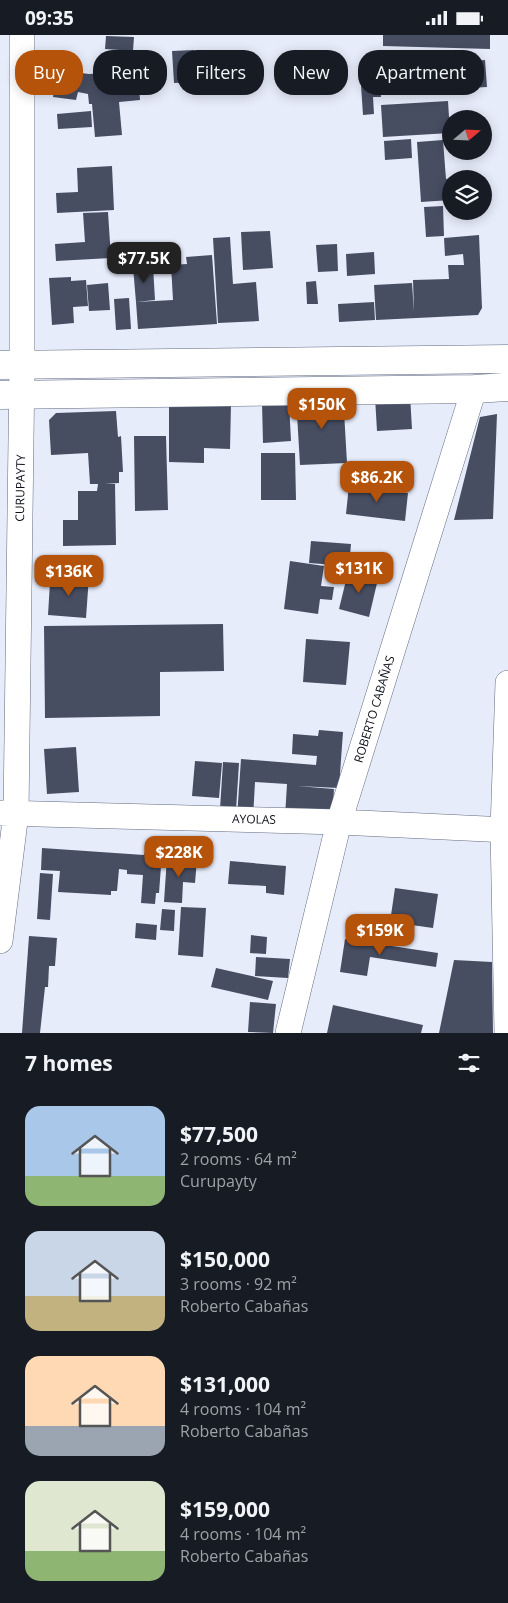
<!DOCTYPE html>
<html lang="en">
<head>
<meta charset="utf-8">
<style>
	body { margin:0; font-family:"Open Sans",sans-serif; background:#242831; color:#f1f3f6; height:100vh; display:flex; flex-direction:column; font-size:19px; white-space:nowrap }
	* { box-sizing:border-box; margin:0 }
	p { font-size:16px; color:#9ea1a6 }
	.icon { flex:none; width:28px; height:28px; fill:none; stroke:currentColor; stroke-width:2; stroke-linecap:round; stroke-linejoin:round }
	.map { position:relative; height:998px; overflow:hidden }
	.drawer { display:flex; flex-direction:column; background:#171b24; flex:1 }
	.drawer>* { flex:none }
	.guide { position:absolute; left:15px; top:15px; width:479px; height:45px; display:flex; gap:10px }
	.needle { width:32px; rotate:71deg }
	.tools { position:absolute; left:442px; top:75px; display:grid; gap:10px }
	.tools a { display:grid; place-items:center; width:50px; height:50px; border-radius:50%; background:#171b24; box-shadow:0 2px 12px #0003; font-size:25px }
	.price { position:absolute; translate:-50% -42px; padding:0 11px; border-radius:10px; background:#b45309; color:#fff; font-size:16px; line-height:32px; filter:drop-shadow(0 1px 2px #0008) }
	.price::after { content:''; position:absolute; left:50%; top:30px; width:15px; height:11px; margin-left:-8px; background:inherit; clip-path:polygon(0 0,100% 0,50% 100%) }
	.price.current { background:#222; color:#fff }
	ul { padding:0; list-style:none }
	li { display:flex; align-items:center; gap:15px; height:125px; padding:0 25px }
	li span { display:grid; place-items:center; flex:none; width:140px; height:100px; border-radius:15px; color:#555 }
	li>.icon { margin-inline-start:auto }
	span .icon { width:60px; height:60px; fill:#fffc; stroke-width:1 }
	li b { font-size:21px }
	h2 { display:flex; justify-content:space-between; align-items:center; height:60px; padding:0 25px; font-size:21px }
	.chip { padding:0 18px; border-radius:20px; background:#171b24; box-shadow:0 2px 12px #0003; font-size:18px; line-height:45px }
	.chip.current { background:#b45309; color:#fff }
	.status { display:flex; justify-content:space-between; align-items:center; height:35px; padding:0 25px; background:#171b24; direction:ltr }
	.status svg { height:14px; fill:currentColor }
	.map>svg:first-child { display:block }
</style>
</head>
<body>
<div class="status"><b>09:35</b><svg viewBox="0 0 49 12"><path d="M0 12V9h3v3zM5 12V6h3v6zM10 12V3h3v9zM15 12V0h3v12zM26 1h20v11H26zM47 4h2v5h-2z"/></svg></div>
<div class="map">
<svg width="508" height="998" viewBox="0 0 508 998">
	<rect width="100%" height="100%" fill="#e7ecfb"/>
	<path fill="#474e62" d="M383 0H490V14L383 11Z
		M106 1 134 2 133 16 105 14Z
		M194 15 197 47 174 48 172 16Z
		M485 25 487 52 450 54 449 27Z
		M421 29 422 53 386 55 385 31Z
		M379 34 381 62H373L374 79 363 80 360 35Z
		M57 35 89 39 138 36 140 65 119 67 122 100 95 102 92 69H89L88 59 78 57 76 65 53 62Z
		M448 66 450 98 383 102 381 70Z
		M91 76 92 92 58 94 57 79Z
		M411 104 412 123 385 125 384 106Z
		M443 105 446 144 451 143V165L421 167 417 107Z
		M112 131 114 175 57 178 56 158 78 157 77 133Z
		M443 171 444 201 426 202 424 172Z
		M108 177 111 223 56 226 55 209 85 207 83 178Z
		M270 196 273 233 243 235 241 197Z
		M479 200 482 273 478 280 376 285 374 250 412 248 414 277 413 245 449 244 448 230H464L463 219 445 221 444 203Z
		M230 202 233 249 256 247 259 286 218 288 213 203Z
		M337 209 338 236 318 237 316 210Z
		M374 217 375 239 347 241 346 219Z
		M212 220 217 289 138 294 136 267 173 265 171 230 187 229 186 222Z
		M153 231 155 265 136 267 133 232Z
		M71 242V246L86 245 88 271 73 272 74 288 52 290 49 243Z
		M316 246 318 269H307L306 247Z
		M108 248 110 275 89 276 87 250Z
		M129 263 131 294 116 295 114 264Z
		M374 267 375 285 339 287 338 269Z
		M343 359 347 428 300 430 296 362Z
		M410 360 412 394 377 396 375 362Z
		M289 367 291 406 263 408 262 368Z
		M169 368 231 369 230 414 204 413V428L169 427Z
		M116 376 118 402 121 401 123 437H119V448L105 449H115L116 510 63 511V485H78V456H97L98 449H90L88 418 51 420 49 385 56 378Z
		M497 379 493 484 454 485 480 382Z
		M134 401H166L168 475 135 476Z
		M261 418H295L296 465H261Z
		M349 450 408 458 405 486 346 479Z
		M311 506 351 509 349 531 309 528Z
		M290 526 324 531 321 551 334 552 332 565 320 564 318 579 284 574Z
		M348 537 378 544 369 582 339 574Z
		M64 539 89 541 86 583 48 580 50 547 63 548Z
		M223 589 224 636 160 637V681L45 683 44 591Z
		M306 604 350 607 346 650 303 647Z
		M319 695 343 697 339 753 297 751 334 754 332 786 285 782 287 749 255 747 253 783 237 782 241 724 316 730 317 721 292 719 293 699 318 701Z
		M76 712 79 757 47 759 44 714Z
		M195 726 222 728 219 763 192 761Z
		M223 727 239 728 236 775 220 774Z
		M42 813 144 820 145 817 162 818 159 858H156L155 869 141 868 143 840 127 839V835L119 834 117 856H111V860L58 857 60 836 41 835Z
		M167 822 197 824 195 848 183 847 182 868 164 867Z
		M230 826 286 831 284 860 266 858V851L228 849Z
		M40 838 53 839 50 885 37 884Z
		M395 853 438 859 433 893 390 887Z
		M181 872 206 873 203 922 178 920Z
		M162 874 175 875 174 896 160 895Z
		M136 888 157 890 156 905 135 903Z
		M251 900 267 902 266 919 250 918Z
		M29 901 57 903 55 931H49L48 952H45L40 998H22Z
		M345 904 438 918 436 932 370 922 367 941 340 937Z
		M256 922 290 924 288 943 255 941Z
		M454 925 492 927 493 998H439Z
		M216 933 273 946 268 965 211 952Z
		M250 967 276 969 273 998 248 997Z
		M333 970 423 990 421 998H327Z"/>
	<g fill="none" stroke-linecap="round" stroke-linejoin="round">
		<defs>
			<path id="minor" d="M1 778 339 787 508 795
				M0 906 16 778 22 330V0
				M288 998 339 787 474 354
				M507 998 503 795 508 648"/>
			<path id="major" d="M0 330 508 324
				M0 360 474 354 508 352"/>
		</defs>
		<use href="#minor" stroke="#636b80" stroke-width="26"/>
		<use href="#major" stroke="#636b80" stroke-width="29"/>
		<use href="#minor" stroke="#fff" stroke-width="25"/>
		<use href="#major" stroke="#fff" stroke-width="28"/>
	</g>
	<g text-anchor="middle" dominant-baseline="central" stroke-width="5" stroke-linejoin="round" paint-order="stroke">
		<g font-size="12" fill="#0c0f17" stroke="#fff">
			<text transform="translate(20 453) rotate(-89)">CURUPAYTY</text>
			<text transform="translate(374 674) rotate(-73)">ROBERTO CABAÑAS</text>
			<text transform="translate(254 784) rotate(1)">AYOLAS</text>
		</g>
	</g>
</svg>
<div class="tools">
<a><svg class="needle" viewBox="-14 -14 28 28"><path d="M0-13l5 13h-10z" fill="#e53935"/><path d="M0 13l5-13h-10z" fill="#9ea1a6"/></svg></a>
<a><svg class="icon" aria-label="layers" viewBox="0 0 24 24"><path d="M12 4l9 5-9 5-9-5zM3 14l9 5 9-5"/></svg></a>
</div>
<b class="price current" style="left:144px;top:249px">$77.5K</b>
<b class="price" style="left:322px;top:395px">$150K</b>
<b class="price" style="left:377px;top:468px">$86.2K</b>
<b class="price" style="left:359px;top:559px">$131K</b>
<b class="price" style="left:69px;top:562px">$136K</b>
<b class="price" style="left:179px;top:843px">$228K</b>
<b class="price" style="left:380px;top:921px">$159K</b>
<div class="guide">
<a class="chip current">Buy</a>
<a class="chip">Rent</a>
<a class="chip">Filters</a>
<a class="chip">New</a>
<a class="chip">Apartment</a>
</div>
</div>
<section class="drawer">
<h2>7 homes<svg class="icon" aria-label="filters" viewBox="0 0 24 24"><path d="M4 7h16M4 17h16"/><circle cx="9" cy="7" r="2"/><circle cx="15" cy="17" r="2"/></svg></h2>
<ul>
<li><span style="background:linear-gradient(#a9c7e8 70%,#8fb573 0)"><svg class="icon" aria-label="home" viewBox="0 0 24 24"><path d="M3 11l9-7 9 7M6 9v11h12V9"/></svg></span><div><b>$77,500</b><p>2 rooms · 64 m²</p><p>Curupayty</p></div></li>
<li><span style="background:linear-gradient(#c9d6e8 65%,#c2b280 0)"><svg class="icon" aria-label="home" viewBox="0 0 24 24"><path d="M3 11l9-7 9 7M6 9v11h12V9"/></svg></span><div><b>$150,000</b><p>3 rooms · 92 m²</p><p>Roberto Cabañas</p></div></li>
<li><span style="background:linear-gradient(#ffd9b3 70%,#9aa5b1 0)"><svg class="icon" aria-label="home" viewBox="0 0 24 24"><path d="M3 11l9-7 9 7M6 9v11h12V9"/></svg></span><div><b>$131,000</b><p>4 rooms · 104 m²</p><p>Roberto Cabañas</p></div></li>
<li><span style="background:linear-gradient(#dfe7d0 70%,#8fb573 0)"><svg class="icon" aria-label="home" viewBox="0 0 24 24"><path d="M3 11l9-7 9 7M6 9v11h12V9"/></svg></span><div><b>$159,000</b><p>4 rooms · 104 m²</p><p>Roberto Cabañas</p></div></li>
</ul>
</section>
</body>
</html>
